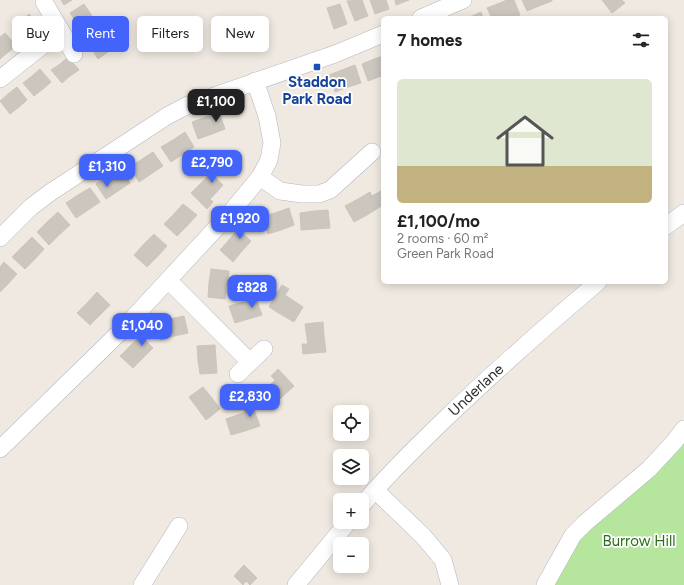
<!DOCTYPE html>
<html lang="en">
<head>
<meta charset="utf-8">
<style>
	body { margin:0; font-family:Figtree,sans-serif; background:#f6f6f6; color:#222; height:100vh; display:flex; flex-direction:column; font-size:15px; white-space:nowrap }
	* { box-sizing:border-box; margin:0 }
	p { font-size:13px; color:#767676 }
	.icon { flex:none; width:22px; height:22px; fill:none; stroke:currentColor; stroke-width:2; stroke-linecap:round; stroke-linejoin:round }
	.map { position:relative; flex:1; overflow:hidden }
	.side { position:absolute; left:381px; top:16px; width:287px; height:268px; display:flex; flex-direction:column; background:#fff; border-radius:6px; box-shadow:0 2px 10px #0003 }
	.side>* { flex:none }
	.banner { position:absolute; left:12px; top:16px; width:309px; height:36px; display:flex; gap:8px }
	.buttons { position:absolute; left:333px; top:405px; display:grid; gap:8px }
	.buttons a { display:grid; place-items:center; width:36px; height:36px; border-radius:6px; background:#fff; box-shadow:0 2px 10px #0003; font-size:20px }
	.price { position:absolute; translate:-50% -34px; padding:0 9px; border-radius:8px; background:#4264fb; color:#fff; font-size:13px; line-height:26px; filter:drop-shadow(0 1px 2px #0008) }
	.price::after { content:''; position:absolute; left:50%; top:24px; width:12px; height:9px; margin-left:-6px; background:inherit; clip-path:polygon(0 0,100% 0,50% 100%) }
	.price.on { background:#222; color:#fff }
	ul { padding:0; list-style:none }
	li { display:grid; align-content:center; gap:8px; height:212px; padding:0 16px }
	li+li { border-top:1px solid #e0e0e0 }
	li span { display:grid; place-items:center; height:124px; border-radius:6px; color:#555 }
	li>.icon { margin-inline-start:auto }
	span .icon { width:72px; height:72px; fill:#fffc; stroke-width:1 }
	li b { font-size:17px }
	h2 { display:flex; justify-content:space-between; align-items:center; height:48px; padding:0 16px; font-size:17px }
	.chip { padding:0 14px; border-radius:6px; background:#fff; box-shadow:0 2px 10px #0003; font-size:14px; line-height:36px }
	.chip.on { background:#4264fb; color:#fff }
	.map>svg:first-child { display:block }
</style>
</head>
<body>
<div class="map">
<svg width="684" height="585" viewBox="0 0 684 585">
	<rect width="100%" height="100%" fill="#efe9e1"/>
	<path fill="#b6e59e" d="M684 436V585H552L577 539Z"/>
	<path fill="#cbc7bf" stroke="#cbc5ba" d="M61 0H72L64 5Z
		M362 0 368 16 355 21 347 1Z
		M370 0H386L389 9 375 14Z
		M395 0H409L396 5Z
		M507 0H514L520 15 506 18 500 3Z
		M522 0H537L539 6 527 11Z
		M537 0H552V1L539 6Z
		M602 0H622L625 3 612 13Z
		M500 3 506 18H492L487 8Z
		M84 4 90 13 76 22 70 13Z
		M340 4 347 24 334 29 327 8Z
		M481 12 483 18H468Z
		M90 13 96 22 82 31 76 22Z
		M29 14 40 28 31 34 21 22Z
		M21 22 31 34 23 41 12 28Z
		M100 31 106 40 92 49 86 40Z
		M5 33 16 46 7 53 0 44V37Z
		M106 40 112 49 98 59 92 49Z
		M0 44 7 53 0 59Z
		M383 56V75L381 76 374 59Z
		M68 57 79 70 70 76 60 64Z
		M374 59 381 76 368 81 362 64Z
		M60 64 70 76 62 83 51 70Z
		M355 65 361 83 348 87 342 70Z
		M40 69 51 82 43 89 32 76Z
		M342 70 348 87 335 92 329 75Z
		M32 76 43 89 34 96 23 83Z
		M17 87 27 100 19 107 8 94Z
		M8 94 19 107 10 114 0 101Z
		M219 112 225 129 212 134 206 117Z
		M206 117 212 134 198 139 192 122Z
		M185 132 194 147 183 154 173 140Z
		M173 140 183 154 171 162 161 147Z
		M153 152 163 166 151 174 142 159Z
		M142 159 151 174 139 182 130 167Z
		M120 168 130 183 118 191 108 176Z
		M211 173 223 185 214 195 201 183Z
		M108 176 118 191 106 199 96 184Z
		M201 183 214 195 210 199 213 202 207 209 191 193Z
		M90 188 100 202 88 210 78 195Z
		M381 191 383 195V205L367 215 358 199 370 192 372 196Z
		M78 195 88 210 76 218 66 203Z
		M358 199 367 215 354 222 345 206Z
		M183 204 197 215 187 226 174 214Z
		M289 208 294 225 281 230 275 213Z
		M328 210 330 228 315 229 314 211Z
		M314 211 315 229 301 230 300 213Z
		M58 212 70 225 59 235 47 222Z
		M275 213 281 230 268 234 262 217Z
		M174 214 187 226 177 236 164 224Z
		M47 222 59 235 49 245 37 232Z
		M238 229 251 241 242 251 229 240Z
		M154 234 167 246 157 257 144 244Z
		M32 237 44 249 35 259 22 247Z
		M229 240 242 251 233 262 220 250Z
		M144 244 157 257 147 267 134 255Z
		M22 247 35 259 25 269 12 257Z
		M4 262 17 274 7 285 0 278V267Z
		M211 269 229 271 227 285 209 283Z
		M0 278 7 285 0 292Z
		M209 283 227 285 225 299 208 297Z
		M282 285 289 289 285 295 291 299 282 315 269 307Z
		M97 292 110 305 100 315 87 303Z
		M256 298 262 315 248 319 243 302Z
		M291 299 303 307 294 322 282 315Z
		M243 302 248 319 235 323 229 306Z
		M87 303 100 315 90 325 77 313Z
		M184 316 188 333 174 336 170 319Z
		M170 319 174 336 160 340 156 322Z
		M323 322 324 336 307 338 305 324Z
		M141 336 153 348 143 358 131 345Z
		M324 336 326 352 303 354 302 344H308L307 338Z
		M131 345 143 358 133 368 120 356Z
		M215 345 216 359 198 360 197 346Z
		M216 359 217 373 200 374 198 360Z
		M278 369 294 386 283 396 271 384 275 380 271 376Z
		M271 384 283 396 273 406 261 394Z
		M203 387 212 398 198 409 189 397Z
		M212 398 220 409 206 420 198 409Z
		M252 404 260 426 245 431 240 414 245 413 243 407Z
		M240 414 245 431 231 435 226 419Z
		M244 565 257 578 250 585 246 581 243 585 234 576Z"/>
	<g fill="none" stroke-linecap="round" stroke-linejoin="round">
		<defs>
			<g id="minor">
				<path d="M421 18 463 0"/>
				<path d="M61 31 74 54"/>
				<path d="M0 79 61 31 44 2"/>
				<path d="M260 177 280 191 302 194H319L330 190 372 152"/>
				<path d="M666 226 684 213"/>
				<path d="M0 238 31 207 51 192 167 116 188 105 335 54 383 34"/>
				<path d="M168 280 250 362 238 374"/>
				<path d="M250 362 264 349"/>
				<path d="M0 449 120 332 231 212 260 177 269 160 272 143 267 116 255 81"/>
				<path d="M375 490 423 536 443 560 450 585"/>
				<path id="s1" d="M362 505C387 475 416 447 444 420 494 372 545 327 598 282"/>
				<path d="M142 585 179 526"/>
				<path d="M296 585 348 522"/>
				<path d="M545 585 573 535 585 523 649 469 674 442 684 429"/>
			</g>
		</defs>
		<use href="#minor" stroke="#b4b7c1" stroke-width="18"/>
		<use href="#minor" stroke="#fff" stroke-width="17"/>
	</g>
	<rect fill="#1a4fb4" stroke="#fff" stroke-width="1.5" x="313" y="63" width="8" height="8" rx="2"/>
	<g text-anchor="middle" dominant-baseline="central" stroke-width="3.5" stroke-linejoin="round" paint-order="stroke">
		<g font-size="15" font-weight="bold" fill="#164399" stroke="#fff">
			<text x="317" y="82">Staddon<tspan x="317" dy="17">Park Road</tspan></text>
		</g>
		<g font-size="15" fill="#2e2e2e" stroke="#fff">
			<text stroke="none"><textPath href="#s1" startOffset="162">Underlane</textPath></text>
		</g>
		<g font-size="15" fill="#2c6e1b" stroke="#fff">
			<text x="639" y="541">Burrow Hill</text>
		</g>
	</g>
</svg>
<div class="buttons">
<a><svg class="icon" aria-label="locate" viewBox="0 0 24 24"><circle cx="12" cy="12" r="6"/><path d="M12 2v4M12 18v4M2 12h4M18 12h4"/></svg></a>
<a><svg class="icon" aria-label="layers" viewBox="0 0 24 24"><path d="M12 4l9 5-9 5-9-5zM3 14l9 5 9-5"/></svg></a>
<a>+</a>
<a>−</a>
</div>
<b class="price on" style="left:216px;top:123px">£1,100</b>
<b class="price" style="left:212px;top:184px">£2,790</b>
<b class="price" style="left:107px;top:188px">£1,310</b>
<b class="price" style="left:240px;top:240px">£1,920</b>
<b class="price" style="left:252px;top:309px">£828</b>
<b class="price" style="left:142px;top:347px">£1,040</b>
<b class="price" style="left:250px;top:418px">£2,830</b>
<div class="banner">
<a class="chip">Buy</a>
<a class="chip on">Rent</a>
<a class="chip">Filters</a>
<a class="chip">New</a>
</div>
<section class="side">
<h2>7 homes<svg class="icon" aria-label="filters" viewBox="0 0 24 24"><path d="M4 7h16M4 17h16"/><circle cx="9" cy="7" r="2"/><circle cx="15" cy="17" r="2"/></svg></h2>
<ul>
<li><span style="background:linear-gradient(#dfe7d0 70%,#c2b280 0)"><svg class="icon" aria-label="home" viewBox="0 0 24 24"><path d="M3 11l9-7 9 7M6 9v11h12V9"/></svg></span><div><b>£1,100/mo</b><p>2 rooms · 60 m²</p><p>Green Park Road</p></div></li>
</ul>
</section>
</div>
</body>
</html>
